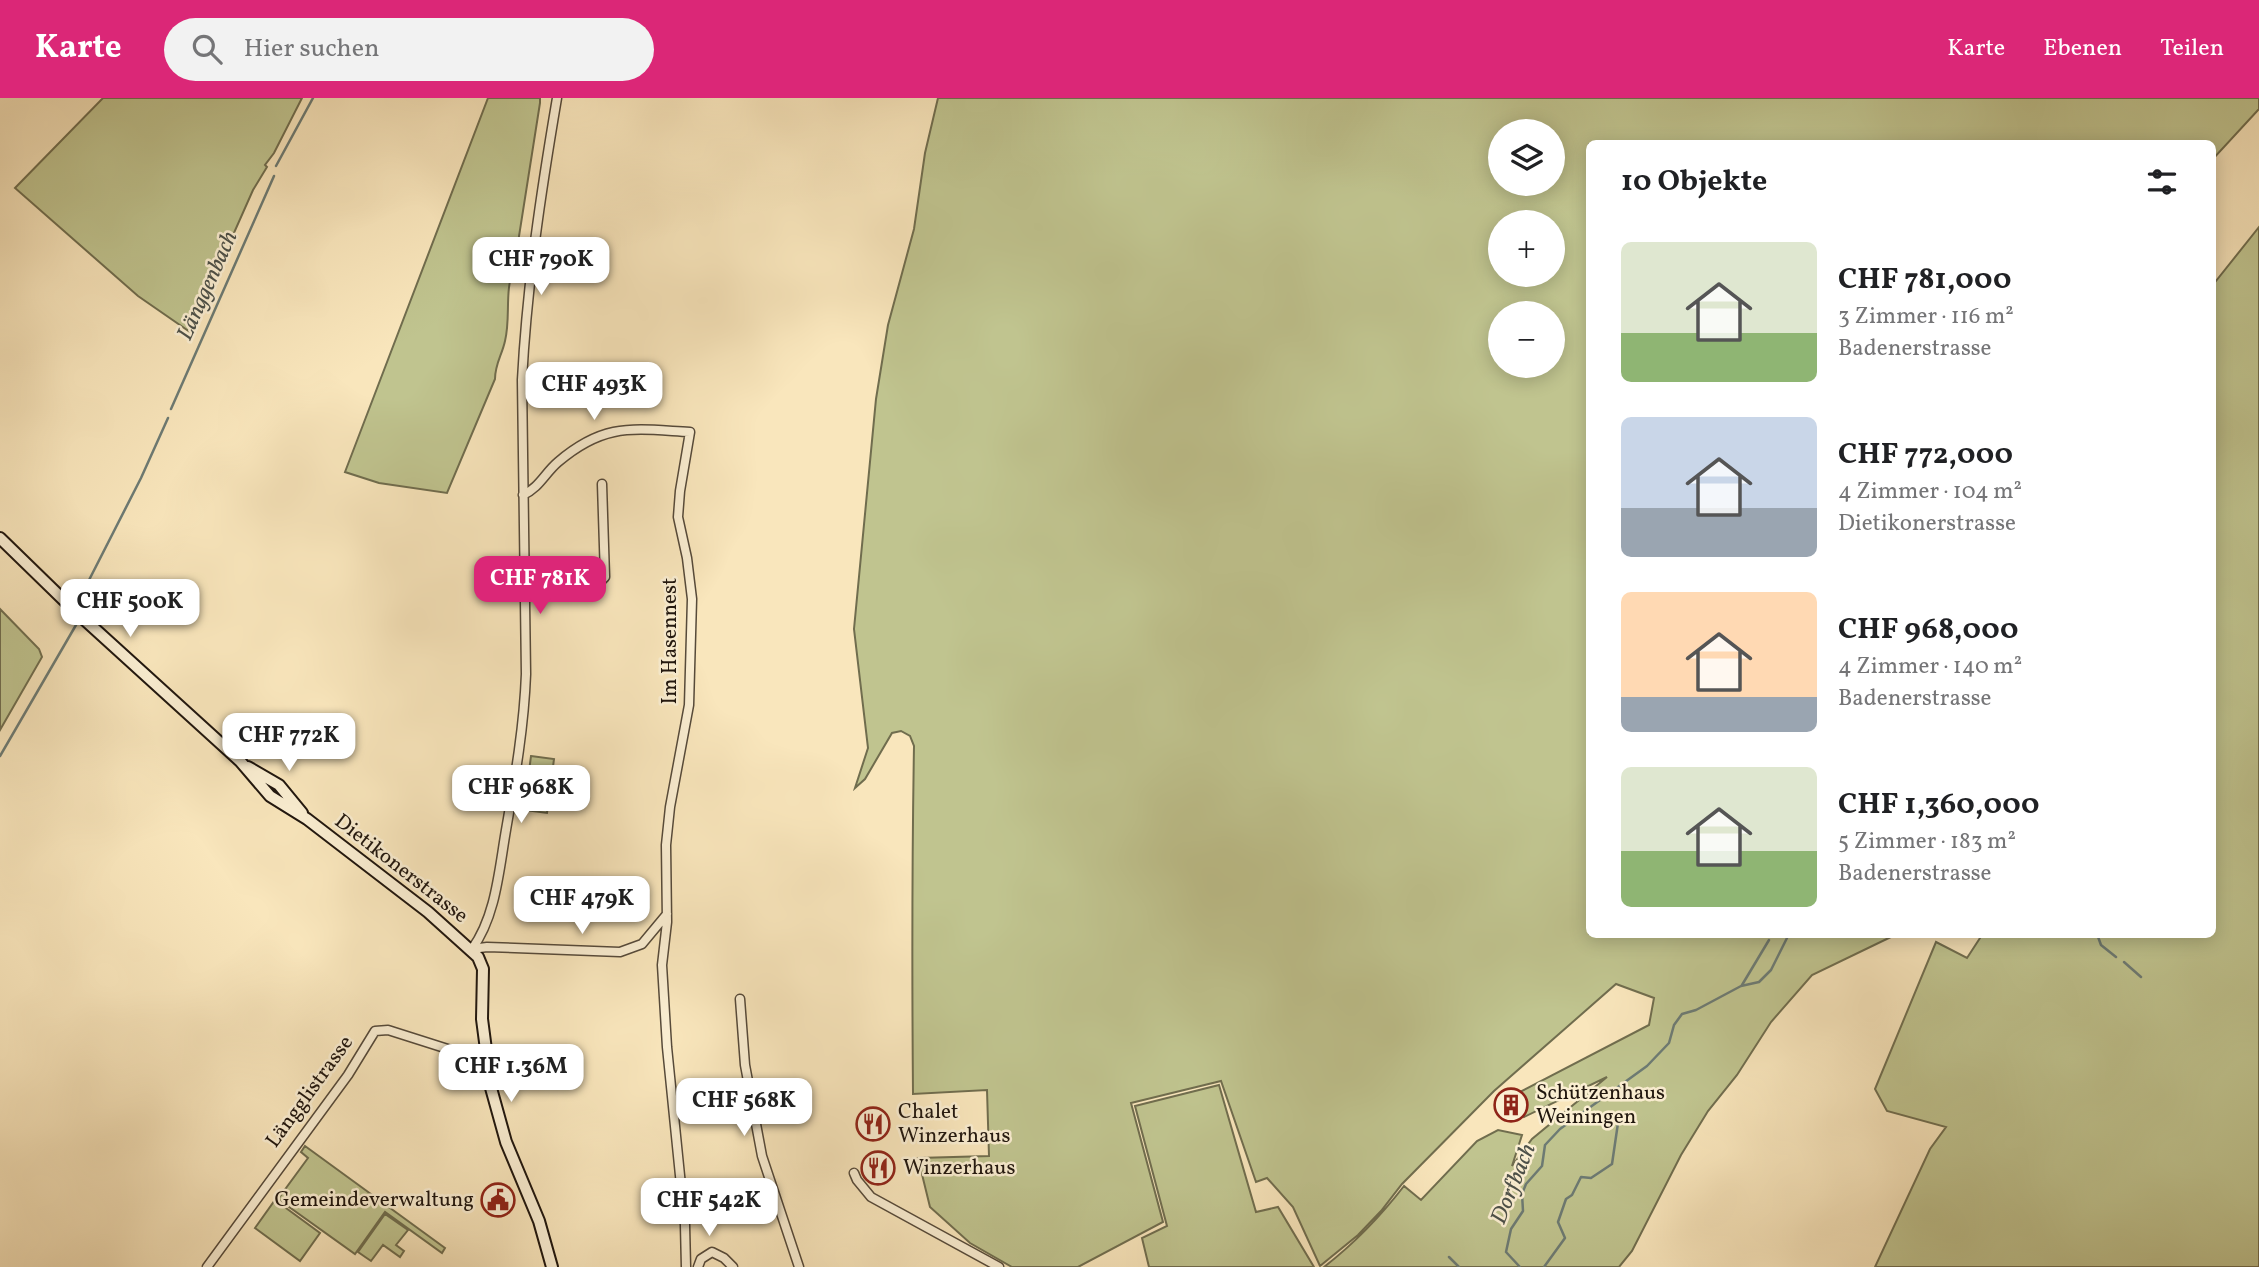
<!DOCTYPE html>
<html lang="de">
<head>
<meta charset="utf-8">
<style>
	body { margin:0; font-family:Vollkorn,serif; background:#f2f2f2; color:#202124; height:100vh; display:flex; flex-direction:column; font-size:26px; white-space:nowrap }
	* { box-sizing:border-box; margin:0 }
	p { font-size:23px; color:#757577 }
	.icon { flex:none; width:38px; height:38px; fill:none; stroke:currentColor; stroke-width:2; stroke-linecap:round; stroke-linejoin:round }
	.map { position:relative; flex:1; overflow:hidden }
	.drawer { position:absolute; left:1586px; top:42px; width:630px; height:798px; display:flex; flex-direction:column; background:#fff; border-radius:10px; box-shadow:0 4px 18px #0003 }
	.drawer>* { flex:none }
	.tools { position:absolute; left:1488px; top:21px; display:grid; gap:14px }
	.tools a { display:grid; place-items:center; width:77px; height:77px; border-radius:50%; background:#fff; box-shadow:0 4px 18px #0003; font-size:35px }
	.price { position:absolute; translate:-50% -60px; padding:0 16px; border-radius:14px; background:#fff; color:#222; font-size:23px; line-height:46px; filter:drop-shadow(0 2px 4px #0008) }
	.price::after { content:''; position:absolute; left:50%; top:42px; width:21px; height:16px; margin-left:-10px; background:inherit; clip-path:polygon(0 0,100% 0,50% 100%) }
	.price.on { background:#db2777; color:#fff }
	ul { padding:0; list-style:none }
	li { display:flex; align-items:center; gap:21px; height:175px; padding:0 35px }
	li span { display:grid; place-items:center; flex:none; width:196px; height:140px; border-radius:10px; color:#555 }
	li>.icon { margin-inline-start:auto }
	span .icon { width:84px; height:84px; fill:#fffc; stroke-width:1 }
	li b { font-size:30px }
	h2 { display:flex; justify-content:space-between; align-items:center; height:84px; padding:0 35px; font-size:30px }
	header { display:flex; align-items:center; gap:42px; box-sizing:border-box; height:98px; padding:0 35px; background:#db2777; color:#fff }
	header strong { font-size:33px }
	nav { display:flex; gap:38px; margin-inline-start:auto; font-size:24px }
	.search { width:490px; height:63px; background:#f2f2f2; display:flex; align-items:center; gap:18px; box-sizing:border-box; padding:0 24px; border-radius:38px; color:#757577; font-size:26px }
	.map>svg:first-child { display:block }
</style>
</head>
<body>
<header>
<strong>Karte</strong>
<div class="search"><svg class="icon" aria-label="search" viewBox="0 0 24 24"><circle cx="10" cy="10" r="6"/><path d="M15 15l6 6"/></svg>Hier suchen</div>
<nav><a>Karte</a><a>Ebenen</a><a>Teilen</a></nav>
</header>
<div class="map">
<svg width="2259" height="1169" viewBox="0 0 2259 1169">
	<rect width="100%" height="100%" fill="#f9e6bc"/>
	<filter id="stains"><feTurbulence type="fractalNoise" baseFrequency=".00286" numOctaves="4"/><feColorMatrix values="0 0 0 0 .2 0 0 0 0 .09 0 0 0 0 .02 0 0 0 .5 -.17"/></filter>
	<radialGradient id="worn" r=".72"><stop offset=".6" stop-color="#630" stop-opacity="0"/><stop offset="1" stop-color="#630" stop-opacity=".3"/></radialGradient>
	<path fill="#c0c48f" stroke="#706d4e" stroke-width="2" fill-rule="evenodd" d="M103 0H302L274 55 265 67 267 69 253 92 190 234 138 198 15 90Z
		M488 0H540V5L514 170C504 193 511 219 505 243 502 257 495 266 495 281L447 395 379 385 345 374Z
		M938 0H2259V11L2212 62V46H1589V836L1895 837 1812 877 1771 924 1737 977 1708 1013 1681 1057 1632 1153 1619 1169H1324C1355 1145 1380 1119 1404 1088L1421 1102 1477 1043 1498 1032 1522 1037 1512 1068 1532 1041 1607 979 1524 1019 1514 997 1649 927 1654 900 1616 886 1494 993 1402 1086 1381 1113 1358 1137 1320 1168 1293 1109 1267 1080 1256 1084 1221 983 1131 1005 1163 1124 1078 1169H1012L970 1145 930 1109 918 1060 989 1058 987 992 913 996C912 880 912 764 914 648L910 638 901 633 892 635 865 681 855 690 868 650 854 531 876 301 888 227 914 131 925 55ZM1500 33H1552V86H1500ZM1500 124H1552V177H1500ZM1500 215H1552V268H1500Z
		M2259 129V1169H1875L1930 1051 1946 1029 1887 1013 1875 991 1936 844 1967 860 1982 837 2212 836V188Z
		M0 511 39 551 42 559 0 632Z
		M531 658 554 661 547 715 524 712Z
		M1219 987 1256 1114 1278 1109 1314 1169H1149L1142 1140 1167 1128 1135 1008Z
		M305 1048 445 1150 442 1155 385 1114 355 1156 278 1101 308 1060 301 1054Z
		M275 1102 320 1135 300 1163 255 1130Z
		M385 1116 408 1132 396 1147 404 1153 400 1159 383 1147 371 1163 358 1154Z"/>
	<g fill="none" stroke-linecap="round" stroke-linejoin="round">
		<path stroke="#6d7b74" stroke-width="2.5" d="M276 68 313 0
			M171 311 274 78
			M82 503 86 488 141 380 168 320
			M0 658 76 527
			M2097 836 2101 847 2116 859
			M2124 864 2141 879
			M1742 887 1769 842
			M1449 1159 1459 1169
			M1520 1169 1506 1154 1511 1131 1523 1113 1522 1096 1526 1086 1542 1068 1545 1047 1560 1031 1647 968 1669 945 1674 927 1682 916 1696 912 1741 888 1759 884 1771 872 1789 836
			M1544 1169 1565 1140 1558 1124 1566 1101 1572 1097 1581 1079 1591 1080 1612 1066 1618 1025"/>
		<defs>
			<path id="street" d="M523 397C539 390 545 375 558 364 605 324 633 331 690 334L680 393 678 419 687 460 692 501 689 607 670 709 666 747 667 824 662 867 667 949 685 1127 686 1169
				M525 485 600 484 605 479 602 386
				M472 851C496 818 499 772 506 732 515 680 524 629 526 576L522 282C527 187 541 94 557 0
				M472 851 487 849 620 854 642 846 667 816
				M740 901 745 967 762 1058 799 1169
				M854 1075 857 1082 871 1099 999 1169
				M207 1169 348 977 375 933 388 932 473 959H486
				M698 1169 701 1161 712 1154 724 1160 733 1169"/>
			<path id="secondary" d="M0 440 75 513 240 663 270 698 307 721 428 814 478 859 483 871 482 921 491 990 506 1044 539 1123 552 1169
				M248 669 279 687 302 715"/>
		</defs>
		<use href="#street" stroke="#564a3a" stroke-width="11"/>
		<use href="#secondary" stroke="#20160e" stroke-width="14"/>
		<use href="#street" stroke="#fbefd3" stroke-width="8"/>
		<use href="#secondary" stroke="#fbefd3" stroke-width="10"/>
	</g>
	<defs>
		<symbol id="building-ring" viewBox="-11 -11 22 22"><circle r="9.5" fill="#fbefd3" stroke="#8f2418" stroke-width="1.5"/><path d="M-4-6H4V6H1V3H-1V6H-4ZM-2.5-4.3h1.7v1.8h-1.7ZM.8-4.3h1.7v1.8H.8ZM-2.5-1h1.7V.8h-1.7ZM.8-1h1.7V.8H.8Z" fill="#8f2418"/></symbol>
		<symbol id="restaurant-ring" viewBox="-11 -11 22 22"><circle r="9.5" fill="#fbefd3" stroke="#8f2418" stroke-width="1.5"/><path d="M-5-6h1v4h1v-4h1v4h1v-4h1v5L-1.5 .5V6h-2V.5L-5-1ZM5-6V6H3V1.5H1.5Q1.5-4 5-6Z" fill="#8f2418"/></symbol>
		<symbol id="civic-ring" viewBox="-11 -11 22 22"><circle r="9.5" fill="#fbefd3" stroke="#8f2418" stroke-width="1.5"/><path d="M-.6-6.5H3V-4.5H.6V-3L4-1V1h2V6H-6V1h2V-1L-.6-3ZM-1.2 2.5V6h2.4V2.5Z" fill="#8f2418"/></symbol>
	</defs>
	<g fill-rule="evenodd">
		<use href="#building-ring" x="1492" y="988" width="38" height="38"/>
		<use href="#restaurant-ring" x="854" y="1007" width="38" height="38"/>
		<use href="#restaurant-ring" x="859" y="1051" width="38" height="38"/>
		<use href="#civic-ring" x="479" y="1083" width="38" height="38"/>
	</g>
	<g text-anchor="middle" dominant-baseline="central" stroke-width="5" stroke-linejoin="round" paint-order="stroke">
		<g font-size="21" fill="#20160e" stroke="#fbefd3">
			<text transform="translate(670 543) rotate(-90)">Im Hasennest</text>
			<text transform="translate(401 771) rotate(38)">Dietikonerstrasse</text>
			<text transform="translate(310 994) rotate(-54)">Längglistrasse</text>
		</g>
		<g font-size="21" fill="#20160e" stroke="#fbefd3" text-anchor="start">
			<text x="1536" y="995">Schützenhaus<tspan x="1536" dy="24">Weiningen</tspan></text>
			<text x="898" y="1014">Chalet<tspan x="898" dy="24">Winzerhaus</tspan></text>
			<text x="903" y="1070">Winzerhaus</text>
			<text x="474" y="1102" text-anchor="end">Gemeindeverwaltung</text>
		</g>
		<g font-size="23" font-style="italic" fill="#4d514a" stroke="#fbefd3">
			<text transform="translate(208 188) rotate(-66)">Länggenbach</text>
			<text transform="translate(1514 1086) rotate(-68)">Dorfbach</text>
		</g>
	</g>
	<rect width="100%" height="100%" filter="url(#stains)"/>
	<rect width="100%" height="100%" fill="url(#worn)"/>
</svg>
<div class="tools">
<a><svg class="icon" aria-label="layers" viewBox="0 0 24 24"><path d="M12 4l9 5-9 5-9-5zM3 14l9 5 9-5"/></svg></a>
<a>+</a>
<a>−</a>
</div>
<b class="price" style="left:541px;top:199px">CHF 790K</b>
<b class="price" style="left:594px;top:324px">CHF 493K</b>
<b class="price on" style="left:540px;top:518px">CHF 781K</b>
<b class="price" style="left:130px;top:541px">CHF 500K</b>
<b class="price" style="left:289px;top:675px">CHF 772K</b>
<b class="price" style="left:521px;top:727px">CHF 968K</b>
<b class="price" style="left:582px;top:838px">CHF 479K</b>
<b class="price" style="left:511px;top:1006px">CHF 1.36M</b>
<b class="price" style="left:744px;top:1040px">CHF 568K</b>
<b class="price" style="left:709px;top:1140px">CHF 542K</b>
<section class="drawer">
<h2>10 Objekte<svg class="icon" aria-label="filters" viewBox="0 0 24 24"><path d="M4 7h16M4 17h16"/><circle cx="9" cy="7" r="2"/><circle cx="15" cy="17" r="2"/></svg></h2>
<ul>
<li><span style="background:linear-gradient(#dfe7d0 65%,#8fb573 0)"><svg class="icon" aria-label="home" viewBox="0 0 24 24"><path d="M3 11l9-7 9 7M6 9v11h12V9"/></svg></span><div><b>CHF 781,000</b><p>3 Zimmer · 116 m²</p><p>Badenerstrasse</p></div></li>
<li><span style="background:linear-gradient(#c9d6e8 65%,#9aa5b1 0)"><svg class="icon" aria-label="home" viewBox="0 0 24 24"><path d="M3 11l9-7 9 7M6 9v11h12V9"/></svg></span><div><b>CHF 772,000</b><p>4 Zimmer · 104 m²</p><p>Dietikonerstrasse</p></div></li>
<li><span style="background:linear-gradient(#ffd9b3 75%,#9aa5b1 0)"><svg class="icon" aria-label="home" viewBox="0 0 24 24"><path d="M3 11l9-7 9 7M6 9v11h12V9"/></svg></span><div><b>CHF 968,000</b><p>4 Zimmer · 140 m²</p><p>Badenerstrasse</p></div></li>
<li><span style="background:linear-gradient(#dfe7d0 60%,#8fb573 0)"><svg class="icon" aria-label="home" viewBox="0 0 24 24"><path d="M3 11l9-7 9 7M6 9v11h12V9"/></svg></span><div><b>CHF 1,360,000</b><p>5 Zimmer · 183 m²</p><p>Badenerstrasse</p></div></li>
</ul>
</section>
</div>
</body>
</html>
